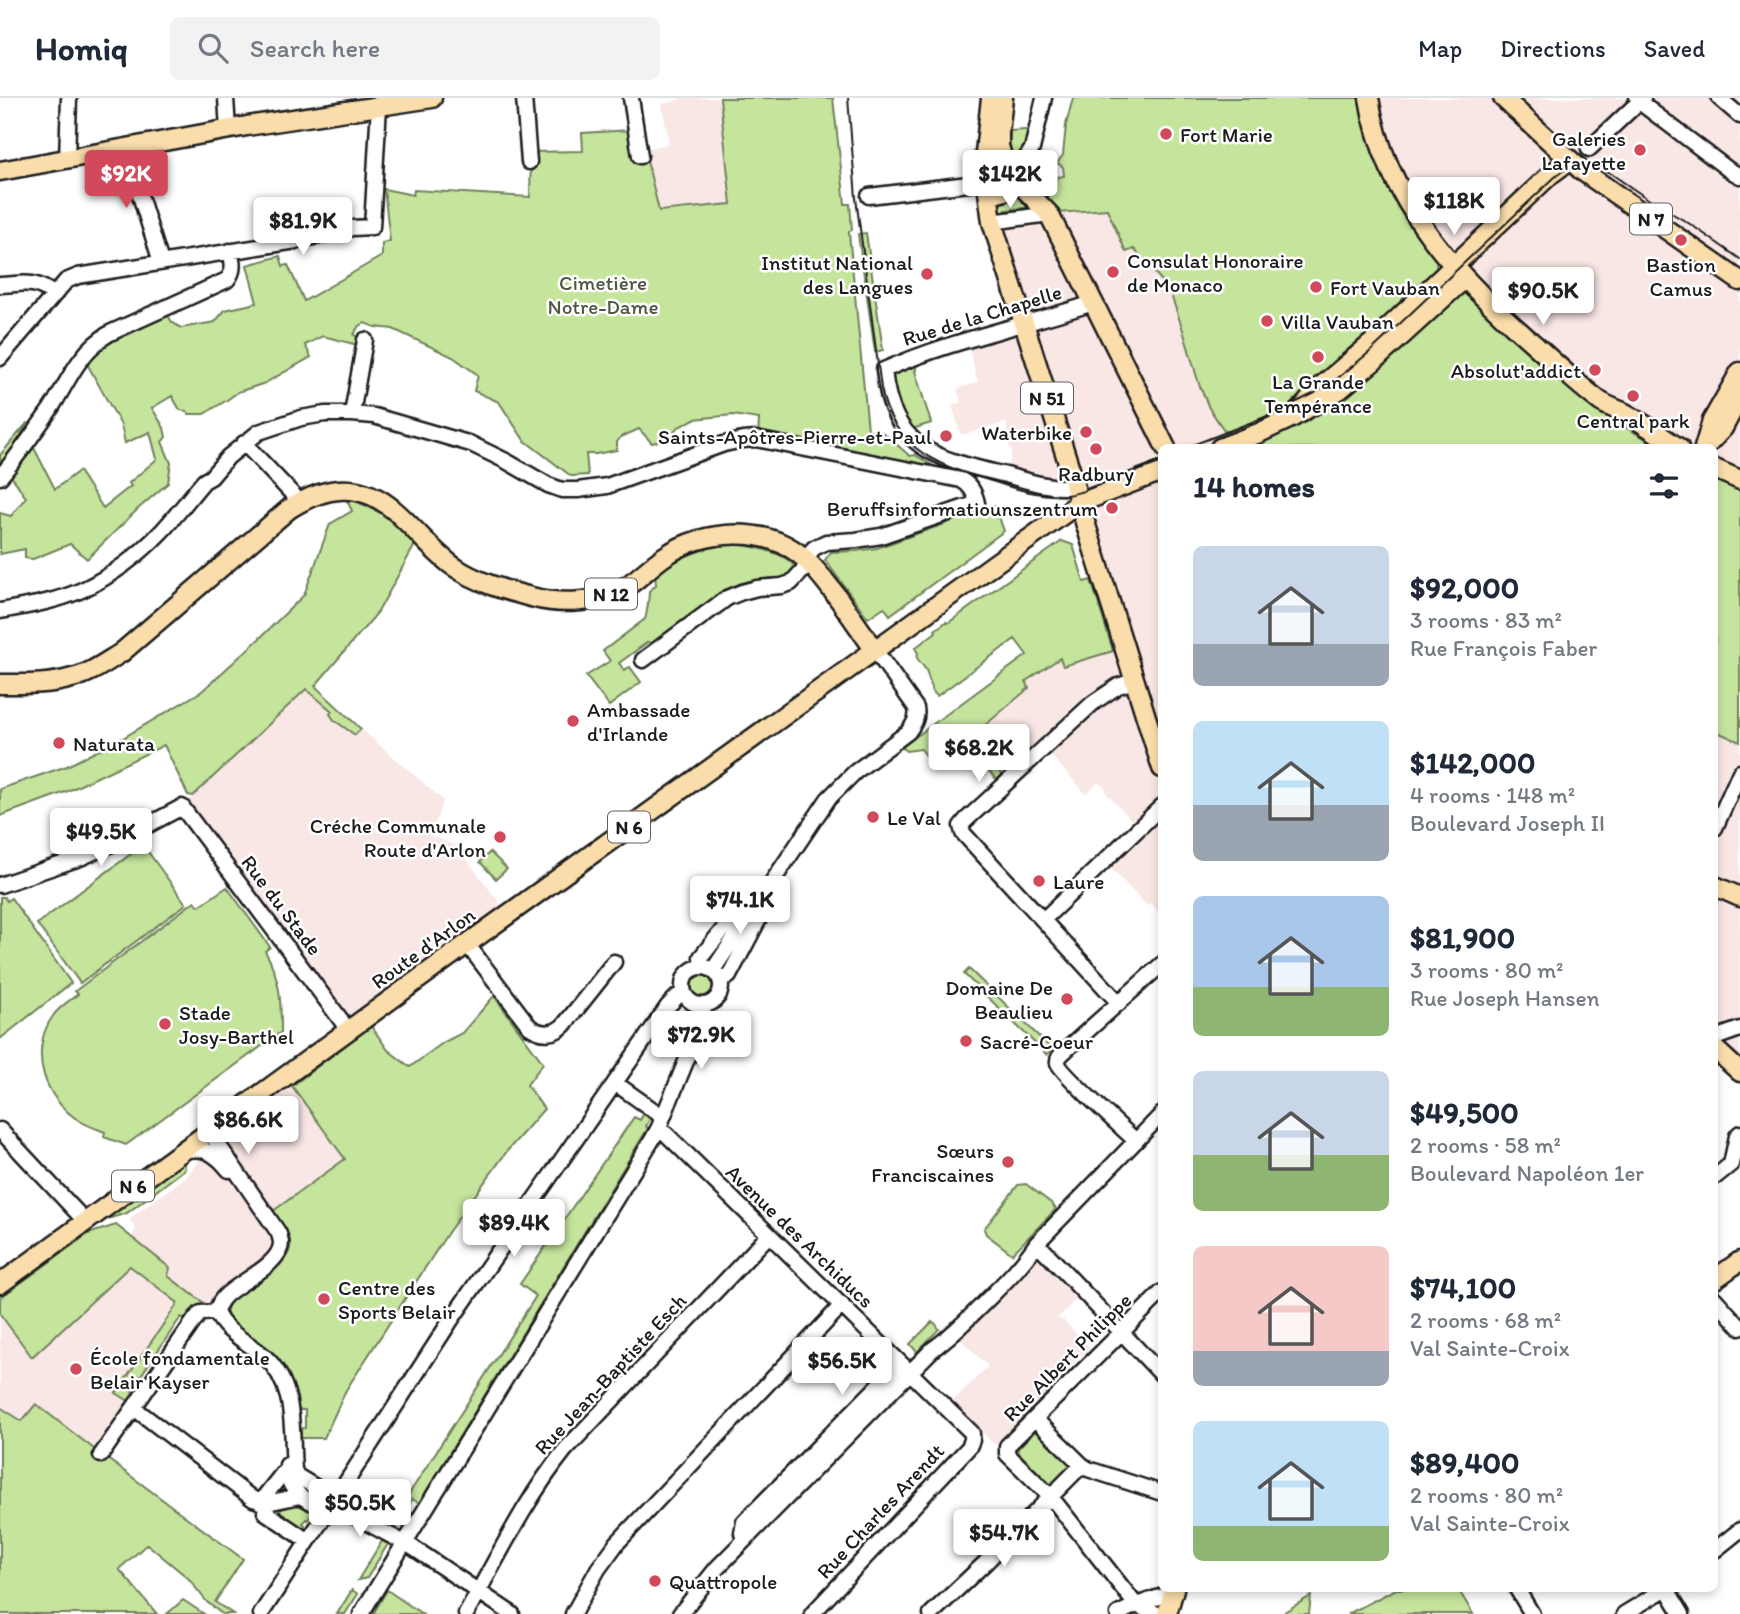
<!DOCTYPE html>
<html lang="en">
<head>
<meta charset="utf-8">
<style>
	body { margin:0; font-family:Itim,sans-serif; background:#f2f2f3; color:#1f2937; height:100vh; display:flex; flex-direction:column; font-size:26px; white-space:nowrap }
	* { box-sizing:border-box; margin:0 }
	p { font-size:23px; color:#747a83 }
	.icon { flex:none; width:38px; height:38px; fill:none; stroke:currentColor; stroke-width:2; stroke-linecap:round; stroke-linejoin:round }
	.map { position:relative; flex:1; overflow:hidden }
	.panel { position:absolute; left:1158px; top:346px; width:560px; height:1148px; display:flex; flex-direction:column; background:#fff; border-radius:10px; box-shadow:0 4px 10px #0003 }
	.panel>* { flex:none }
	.price { position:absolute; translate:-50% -60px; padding:0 16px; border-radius:7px; background:#fff; color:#222; font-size:23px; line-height:46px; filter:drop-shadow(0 2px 4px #0008) }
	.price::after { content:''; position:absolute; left:50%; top:42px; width:21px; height:16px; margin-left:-10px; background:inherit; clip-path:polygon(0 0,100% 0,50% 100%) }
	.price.on { background:#d1495b; color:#fff }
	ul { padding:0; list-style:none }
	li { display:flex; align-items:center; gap:21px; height:175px; padding:0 35px }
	li span { display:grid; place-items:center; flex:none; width:196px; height:140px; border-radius:10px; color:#555 }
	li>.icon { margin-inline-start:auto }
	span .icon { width:84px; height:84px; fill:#fffc; stroke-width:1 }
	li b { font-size:30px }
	h2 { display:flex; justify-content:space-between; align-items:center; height:84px; padding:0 35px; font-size:30px }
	header { display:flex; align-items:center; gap:42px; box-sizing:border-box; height:98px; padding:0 35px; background:#fff; border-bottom:2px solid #e0e1e3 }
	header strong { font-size:33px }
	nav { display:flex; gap:38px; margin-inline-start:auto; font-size:24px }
	.search { width:490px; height:63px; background:#f2f2f3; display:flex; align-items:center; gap:18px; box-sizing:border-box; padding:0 24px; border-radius:10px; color:#747a83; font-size:26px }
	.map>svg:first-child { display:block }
</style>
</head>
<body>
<header>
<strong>Homiq</strong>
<div class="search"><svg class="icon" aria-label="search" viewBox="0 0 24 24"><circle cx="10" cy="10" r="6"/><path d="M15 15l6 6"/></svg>Search here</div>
<nav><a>Map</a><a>Directions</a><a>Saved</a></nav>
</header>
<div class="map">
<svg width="1740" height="1516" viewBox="0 0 1740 1516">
	<rect width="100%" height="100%" fill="#fff"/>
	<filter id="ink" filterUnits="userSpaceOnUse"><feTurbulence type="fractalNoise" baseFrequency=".0143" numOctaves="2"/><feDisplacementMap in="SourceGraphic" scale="14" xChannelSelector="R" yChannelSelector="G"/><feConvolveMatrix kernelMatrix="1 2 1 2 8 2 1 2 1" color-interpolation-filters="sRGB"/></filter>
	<g filter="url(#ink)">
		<path fill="#f9e7e6" d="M679 0H720L732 106 659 113 644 51 669 46 662 6 679 2Z
			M1361 0H1740V392L1715 380V350H1661L1618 325 1578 295 1468 199 1436 167 1437 161 1397 106 1375 58 1365 27Z
			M1107 111 1126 153 1134 150 1169 191 1183 232 1199 286 1209 310 1224 332 1255 347 1256 350H1162V817L1151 805 1147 808 1104 763 1139 730 1106 695V691L1099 684 1086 696 1044 650 1008 683 970 640 1029 591 1025 584 1060 560 1064 568 1123 549 1075 389 1007 374 1012 353 1007 343V324L961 337 952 307 961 304 957 291 978 284 969 251 1035 231 1001 123 1079 112Z
			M307 591 332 614 334 622 345 631H348L355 637 361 631 443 702 431 738 468 752 466 760 508 816 347 932 182 709Z
			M1715 633 1740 644V974L1715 951Z
			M292 988 345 1061 273 1113 287 1133 291 1144 290 1153 286 1160 276 1169 238 1196 231 1203 227 1208 230 1224 168 1178 169 1170 132 1140 136 1130 129 1121 186 1079 202 1059 220 1047 227 1040 229 1034Z
			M1039 1159 1078 1199 1058 1220 1061 1223 1063 1222 1090 1250 1073 1266 1074 1269 1057 1286V1289L1039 1307 1033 1303 1023 1313 1026 1317 995 1347 952 1304 988 1268 958 1239 1035 1161Z
			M129 1168 178 1205 116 1294 127 1302 94 1351 37 1306 22 1324 0 1309V1216L32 1259Z"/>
		<path fill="#c5e59d" stroke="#70805c" stroke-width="2" d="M720 0H833L845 106H850L852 132 849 133V135L868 332 883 335 910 358 915 357 937 370 758 339 759 321 733 317 694 321 677 330 670 340 652 345 639 331 621 339 617 344V352L596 356H586L588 377 571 378 524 342 499 304 474 293 478 277 453 259 393 231 375 229 365 225 358 229 354 237 360 241 358 247 323 238 305 247 311 259 265 285 238 294 227 302 204 316H189L187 313 180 312 172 298 152 310 164 330 166 339 162 344 171 365 168 385 139 410 87 461 70 446 33 461 25 460V451L0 456V415L11 418 26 399C19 393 18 382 9 378L32 346 55 391 79 373 103 410 131 388 129 385 157 361 150 334 125 345 121 327 86 264 103 246 167 216 172 224 181 230 215 224 225 212 257 205 247 167 280 158 283 168 288 167 304 203 382 158V145L390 143 384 91 413 97 414 92 530 99 531 54 583 53 582 35 631 32 646 58 659 113 731 106Z
			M1073 0H1361L1365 27 1375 58 1397 106 1437 161 1436 168 1468 199 1578 295 1618 325 1661 350H1256L1255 347 1224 332 1209 310 1199 286 1183 232 1169 191 1134 151 1126 154 1107 111 1058 115 1034 91 1035 86 1055 83 1058 79 1064 78 1063 69 1057 65 1063 57 1066 27Z
			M1026 32 1029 34 1024 51 1018 59H1015L1009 54 1010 33Z
			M1016 91 1041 117 1030 119 1029 109 1006 112 1007 122 1001 123 996 101Z
			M866 135 883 252 875 254 858 136Z
			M916 267V272L915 273 931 325 909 332 903 325 888 275Z
			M28 324 14 350 0 367V357Z
			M1719 382 1740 392V644L1715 633V383Z
			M345 398 387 418 417 443 378 514 315 588 361 631 355 637 334 622 330 616 332 613 306 591 193 698 188 697 164 647 68 693 0 718V691L67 668 121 641 202 593 259 541 304 497 330 426 352 413Z
			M995 408 1004 433 890 517 884 509 868 520 825 462 831 454 856 453 877 450Z
			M1062 443 1073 447 1084 484 1091 482 1113 553 1063 568 1060 560 1026 583 1029 590 970 640 1002 677 997 682 963 645 949 654 934 668 921 651 906 653 902 649 1027 557 1015 541 937 598 933 594 926 572 917 560 918 555 915 550 936 534 935 532 946 524 948 525Z
			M724 447C730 447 735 447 741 447 752 448 794 457 794 471 794 474 791 478 789 481 735 473 692 517 652 546L648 544 619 565 624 572 630 569 641 584 609 608 586 578 610 563 603 553 645 521C647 516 649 499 649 493L656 487 655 477C676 461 698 451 724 447Z
			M143 747 186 806 80 885 37 826Z
			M490 754 507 771 496 781 480 764Z
			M227 789 270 849 265 853C281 881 281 903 281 934L126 1047 104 1039 105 1034C97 1031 88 1028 80 1023 44 1002 28 953 53 918 59 909 69 903 78 896L75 893 195 803 199 808Z
			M0 799H4L7 803 11 800 71 885 0 941Z
			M969 871 1052 951 1047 957 964 876Z
			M689 888a14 14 0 1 1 28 0a14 14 0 1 1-28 0Z
			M494 898 543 965 527 987 544 1011 508 1052 449 1133 346 1292 324 1340H298V1331L305 1330V1312H298L294 1292 288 1279 230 1224C209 1191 298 1177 290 1142 288 1131 279 1122 273 1113L345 1061 292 988 371 928 388 952 410 969 444 944 462 935Z
			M644 1015 650 1021 646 1028 648 1030 419 1405 412 1401 397 1428 391 1424 536 1198 520 1186 634 1019 640 1022Z
			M184 1061 185 1071 127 1115 104 1122 103 1120Z
			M1026 1086 1051 1105 1056 1111 1012 1156 986 1136 984 1131 1018 1087Z
			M116 1127 170 1170 168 1178 204 1205 191 1216 186 1222 181 1219 131 1292 136 1297 129 1303 116 1295 178 1205 130 1168 32 1259 0 1216V1200L88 1136Z
			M932 1224 935 1225 939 1231 917 1254 910 1246Z
			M36 1306 94 1351 243 1461 215 1504 233 1516H222L207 1504 188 1480 147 1446 119 1471 157 1516H0V1309L22 1323Z
			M1035 1333H1039L1070 1364 1071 1370 1055 1387H1051L1018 1354V1350Z
			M295 1406 303 1407 307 1412 309 1410C313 1414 311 1417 308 1422L306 1421 303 1425 305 1427 301 1432 278 1416 279 1412Z
			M382 1443 388 1446 367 1480 358 1482Z
			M1396 1491H1458L1473 1516H1348Z
			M352 1492 358 1496 345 1516H337Z
			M387 1492 422 1516H373Z
			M1311 1498 1309 1516H1281Z
			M183 1502 204 1516H167Z"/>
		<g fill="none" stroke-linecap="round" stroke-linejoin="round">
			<defs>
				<path id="minor" d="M226 0 228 32
					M524 0 529 64
					M631 0 640 58
					M1637 0 1646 9 1729 72 1740 78
					M1719 0 1740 18
					M125 50 161 164
					M1589 51 1643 0
					M67 61 69 0
					M1012 78 1023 65 1032 51 1044 0
					M869 98 985 84
					M992 124 1049 116
					M0 187C23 186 35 181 54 197
					M0 260 66 183 78 178 296 143 352 130 372 129 379 7
					M352 316 365 242
					M244 345 300 404
					M0 379C18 358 34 335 50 312 69 283 78 254 110 235L227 182C235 173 233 164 230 153
					M1075 389C1052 391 1028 383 1006 377 937 361 892 352 884 272 951 242 1024 228 1093 205
					M0 513C28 508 59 503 84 491 113 477 140 456 162 433 177 417 190 399 204 383L211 379 228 359 259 334 301 320 325 316H352L374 318 471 346 506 363 548 387 562 392H578L607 388 724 346 743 342 756 341 961 382C971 387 975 395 977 405L881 438 856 442 826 444 814 450 804 461
					M643 562 727 500 742 494 757 490 782 488 791 485 809 466
					M1715 730 1740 674
					M0 787 80 760 118 743 182 709 341 922 347 932
					M1043 822 1162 708
					M467 846 530 929C542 937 554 937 564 927L614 864
					M683 888a19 19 0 1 1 38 0a19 19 0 1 1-38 0Z
					M702 869 701 859 755 792 767 791 771 798 729 878 721 882
					M713 872 828 701 855 674 908 634C914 626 918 620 916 610L875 552
					M1119 905 963 735 961 728 966 722 1093 605 1118 588 1134 583
					M1715 940 1740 931
					M615 985 663 1019
					M659 1029 972 1335V1342L969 1349 812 1516
					M0 1032 85 1123
					M209 1033 278 1134C279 1135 281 1143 281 1145 281 1167 238 1184 224 1199 220 1203 218 1208 216 1214
					M1136 1043C1124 1032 1060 974 1058 965 1057 959 1062 956 1066 952L1162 866
					M184 1053C205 1048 216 1056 229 1072
					M1715 1079 1731 1066 1737 1038 1740 1035
					M1037 1145 1162 1277
					M1715 1201 1740 1229
					M216 1214C224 1234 248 1244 264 1258 297 1287 291 1332 294 1372L297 1378 327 1396 332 1406
					M134 1310 253 1401 267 1405 300 1398
					M1035 1321 1082 1367 1088 1371 1162 1395
					M101 1357 196 1220 201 1215 216 1214
					M287 1367 288 1380 291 1387 300 1398 319 1408 332 1406
					M260 1404 287 1370
					M332 1406 412 1449 512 1516
					M265 1414 308 1443
					M744 1442 742 1435 744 1424 893 1273 910 1274
					M1715 1452 1740 1432
					M1517 1491 1532 1516
					M1667 1491 1682 1516
					M1136 1507 1051 1399 1007 1356V1348L1162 1194
					M1136 1507 1157 1516
					M261 1516 451 1222 668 908 678 898 685 896
					M361 1516 652 1042 659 1029 703 922 704 907
					M466 1516C497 1461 525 1402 565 1352L769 1137
					M573 1516 598 1471 617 1445 842 1207
					M680 1516 717 1470 933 1251C955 1235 971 1218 990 1199 1007 1182 1023 1166 1037 1145L1162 1016
					M931 1516 985 1465 1082 1367
					M1118 1516 1136 1507 1174 1494
					M1624 1516 1665 1491"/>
				<path id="major" d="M991 0 984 64 992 124 1071 374 1079 405 1162 670
					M1003 0 999 35V48L1003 62 1012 78 1049 116 1166 350
					M1369 0C1385 104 1460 182 1536 248 1557 267 1578 287 1601 304 1609 309 1617 311 1625 315 1644 325 1662 339 1679 350
					M1503 0 1581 72 1740 183
					M0 73 247 28 432 0
					M986 88 995 95C1006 95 1012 89 1012 78
					M1293 319 1305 307 1320 289 1372 245 1551 76 1570 62
					M1709 345 1723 330 1740 298
					M1220 350 1259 335 1293 319 1339 292 1375 262 1465 180
					M1704 350 1712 323 1740 274
					M1715 371 1740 382
					M0 586C24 586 49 587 72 580 90 576 106 564 121 555L289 411C325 388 360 382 395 413 415 430 431 452 453 468 476 484 504 492 531 499 557 506 588 506 614 495 634 487 647 470 665 458 704 431 767 427 804 460 829 483 854 524 875 552
					M1715 788 1740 799
					M1715 951 1740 974
					M1715 1181 1740 1163
					M0 1186 467 846 1079 405 1162 373
					M1167 1516 1174 1491"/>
			</defs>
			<use href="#minor" stroke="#1c1c1c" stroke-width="19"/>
			<use href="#major" stroke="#1c1c1c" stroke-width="23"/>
			<use href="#minor" stroke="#fff" stroke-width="14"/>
			<use href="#major" stroke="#faddab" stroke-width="18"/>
			<path stroke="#1c1c1c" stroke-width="2" d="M848 0 856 100 881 290C893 354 943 369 998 385 1019 392 1043 399 1066 397 1080 396 1093 389 1107 384 1125 377 1144 371 1162 364
				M1185 350 1270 317 1315 295 1338 280 1372 252 1555 79 1564 72 1575 67 1590 66 1597 68 1610 75 1651 103 1690 126 1740 161"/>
		</g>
	</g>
	<g fill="#d1495b" stroke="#fff" stroke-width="2.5">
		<circle cx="1166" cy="36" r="7"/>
		<circle cx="1640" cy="52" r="7"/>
		<circle cx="1681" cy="142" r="7"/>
		<circle cx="1113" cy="174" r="7"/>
		<circle cx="927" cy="176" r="7"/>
		<circle cx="1316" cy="189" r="7"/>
		<circle cx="1267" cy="223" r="7"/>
		<circle cx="1318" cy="259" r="7"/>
		<circle cx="1595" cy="272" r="7"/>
		<circle cx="1633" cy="298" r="7"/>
		<circle cx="1086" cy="334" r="7"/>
		<circle cx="946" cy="338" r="7"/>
		<circle cx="1096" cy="351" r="7"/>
		<circle cx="1112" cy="410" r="7"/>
		<circle cx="573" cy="623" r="7"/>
		<circle cx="59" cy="645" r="7"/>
		<circle cx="873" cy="719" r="7"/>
		<circle cx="500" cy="739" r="7"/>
		<circle cx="1039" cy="783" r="7"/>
		<circle cx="1067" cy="901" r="7"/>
		<circle cx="165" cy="926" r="7"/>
		<circle cx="966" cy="943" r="7"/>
		<circle cx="1008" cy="1064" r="7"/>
		<circle cx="324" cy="1201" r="7"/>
		<circle cx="76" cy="1271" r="7"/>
		<circle cx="655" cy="1483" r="7"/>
	</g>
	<g text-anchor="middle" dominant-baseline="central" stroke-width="5" stroke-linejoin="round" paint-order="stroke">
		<g fill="#fff" stroke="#606060" stroke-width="2">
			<rect x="1630" y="105.5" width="42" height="31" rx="5"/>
			<rect x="1021" y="284.5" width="52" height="31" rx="5"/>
			<rect x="585" y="480.5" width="52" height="31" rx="5"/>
			<rect x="608" y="713.5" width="42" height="31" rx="5"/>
			<rect x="112" y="1072.5" width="42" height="31" rx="5"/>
		</g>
		<g font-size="19" font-weight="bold" fill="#1c1c1c">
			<text x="1651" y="121">N 7</text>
			<text x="1047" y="300">N 51</text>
			<text x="611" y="496">N 12</text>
			<text x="629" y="729">N 6</text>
			<text x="133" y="1088">N 6</text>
		</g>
		<g font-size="21" fill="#1c1c1c" stroke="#fff" text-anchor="start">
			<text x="1180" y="36">Fort Marie</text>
			<text x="1626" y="40" text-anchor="end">Galeries<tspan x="1626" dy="24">Lafayette</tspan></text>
			<text x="1127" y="162">Consulat Honoraire<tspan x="1127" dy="24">de Monaco</tspan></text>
			<text x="913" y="164" text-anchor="end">Institut National<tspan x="913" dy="24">des Langues</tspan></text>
			<text x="1681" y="166" text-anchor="middle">Bastion<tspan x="1681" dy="24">Camus</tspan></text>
			<text x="1330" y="189">Fort Vauban</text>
			<text x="1281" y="223">Villa Vauban</text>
			<text x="1581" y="272" text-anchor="end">Absolut'addict</text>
			<text x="1318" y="283" text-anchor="middle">La Grande<tspan x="1318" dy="24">Tempérance</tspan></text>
			<text x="1633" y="322" text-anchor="middle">Central park</text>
			<text x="1072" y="334" text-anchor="end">Waterbike</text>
			<text x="932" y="338" text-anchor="end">Saints-Apôtres-Pierre-et-Paul</text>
			<text x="1096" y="375" text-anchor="middle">Radbury</text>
			<text x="1098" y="410" text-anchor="end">Beruffsinformatiounszentrum</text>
			<text x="587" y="611">Ambassade<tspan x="587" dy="24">d'Irlande</tspan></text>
			<text x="73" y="645">Naturata</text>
			<text x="887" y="719">Le Val</text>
			<text x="486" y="727" text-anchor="end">Créche Communale<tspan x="486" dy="24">Route d'Arlon</tspan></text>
			<text x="1053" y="783">Laure</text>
			<text x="1053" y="889" text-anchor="end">Domaine De<tspan x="1053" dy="24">Beaulieu</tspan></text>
			<text x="179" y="914">Stade<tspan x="179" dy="24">Josy-Barthel</tspan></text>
			<text x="980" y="943">Sacré-Coeur</text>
			<text x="994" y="1052" text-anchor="end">Sœurs<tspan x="994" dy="24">Franciscaines</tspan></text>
			<text x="338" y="1189">Centre des<tspan x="338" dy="24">Sports Belair</tspan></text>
			<text x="90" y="1259">École fondamentale<tspan x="90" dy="24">Belair Kayser</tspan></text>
			<text x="669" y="1483">Quattropole</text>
		</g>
		<g font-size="21" fill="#4f5843" stroke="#fff">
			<text x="603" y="184">Cimetière<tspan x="603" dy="24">Notre-Dame</tspan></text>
		</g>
		<g font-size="21" fill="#1c1c1c" stroke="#fff">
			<text transform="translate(982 217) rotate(-17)">Rue de la Chapelle</text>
			<text transform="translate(282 807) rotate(53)">Rue du Stade</text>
			<text transform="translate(423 850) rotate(-36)">Route d'Arlon</text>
			<text transform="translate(800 1138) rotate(44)">Avenue des Archiducs</text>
			<text transform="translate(1067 1259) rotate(-45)">Rue Albert Philippe</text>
			<text transform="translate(610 1276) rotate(-47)">Rue Jean-Baptiste Esch</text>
			<text transform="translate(880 1413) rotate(-47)">Rue Charles Arendt</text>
		</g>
	</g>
</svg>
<b class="price on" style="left:126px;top:112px">$92K</b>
<b class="price" style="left:1010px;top:112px">$142K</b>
<b class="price" style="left:1454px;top:139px">$118K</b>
<b class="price" style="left:303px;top:159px">$81.9K</b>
<b class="price" style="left:1543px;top:229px">$90.5K</b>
<b class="price" style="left:979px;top:686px">$68.2K</b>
<b class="price" style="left:101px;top:770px">$49.5K</b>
<b class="price" style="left:740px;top:838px">$74.1K</b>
<b class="price" style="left:701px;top:973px">$72.9K</b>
<b class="price" style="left:248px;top:1058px">$86.6K</b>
<b class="price" style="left:514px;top:1161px">$89.4K</b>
<b class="price" style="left:842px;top:1299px">$56.5K</b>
<b class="price" style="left:360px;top:1441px">$50.5K</b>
<b class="price" style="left:1004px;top:1471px">$54.7K</b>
<section class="panel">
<h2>14 homes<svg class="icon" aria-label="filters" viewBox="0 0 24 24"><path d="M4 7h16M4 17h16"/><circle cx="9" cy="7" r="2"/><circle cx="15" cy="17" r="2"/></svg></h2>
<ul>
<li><span style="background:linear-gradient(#c9d6e8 70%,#9aa5b1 0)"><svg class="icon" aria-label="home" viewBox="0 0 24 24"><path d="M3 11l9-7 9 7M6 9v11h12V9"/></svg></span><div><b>$92,000</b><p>3 rooms · 83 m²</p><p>Rue François Faber</p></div></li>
<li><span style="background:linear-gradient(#bfe0f5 60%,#9aa5b1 0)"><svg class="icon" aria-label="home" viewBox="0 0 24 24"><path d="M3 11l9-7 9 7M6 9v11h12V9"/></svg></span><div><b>$142,000</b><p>4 rooms · 148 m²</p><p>Boulevard Joseph II</p></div></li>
<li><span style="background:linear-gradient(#a9c7e8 65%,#8fb573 0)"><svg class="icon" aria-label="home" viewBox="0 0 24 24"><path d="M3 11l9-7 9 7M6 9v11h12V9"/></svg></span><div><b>$81,900</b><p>3 rooms · 80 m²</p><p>Rue Joseph Hansen</p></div></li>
<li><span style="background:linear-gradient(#c9d6e8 60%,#8fb573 0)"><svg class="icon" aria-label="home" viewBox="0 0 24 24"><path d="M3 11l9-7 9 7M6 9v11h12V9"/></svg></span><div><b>$49,500</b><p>2 rooms · 58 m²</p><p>Boulevard Napoléon 1er</p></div></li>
<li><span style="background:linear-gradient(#f6c9c9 75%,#9aa5b1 0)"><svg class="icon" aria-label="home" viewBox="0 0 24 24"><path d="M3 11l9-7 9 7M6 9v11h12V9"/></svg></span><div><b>$74,100</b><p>2 rooms · 68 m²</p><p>Val Sainte-Croix</p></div></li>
<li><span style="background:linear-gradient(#bfe0f5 75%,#8fb573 0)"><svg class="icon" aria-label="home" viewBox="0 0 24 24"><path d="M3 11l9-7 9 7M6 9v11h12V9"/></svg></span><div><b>$89,400</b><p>2 rooms · 80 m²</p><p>Val Sainte-Croix</p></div></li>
</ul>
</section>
</div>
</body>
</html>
